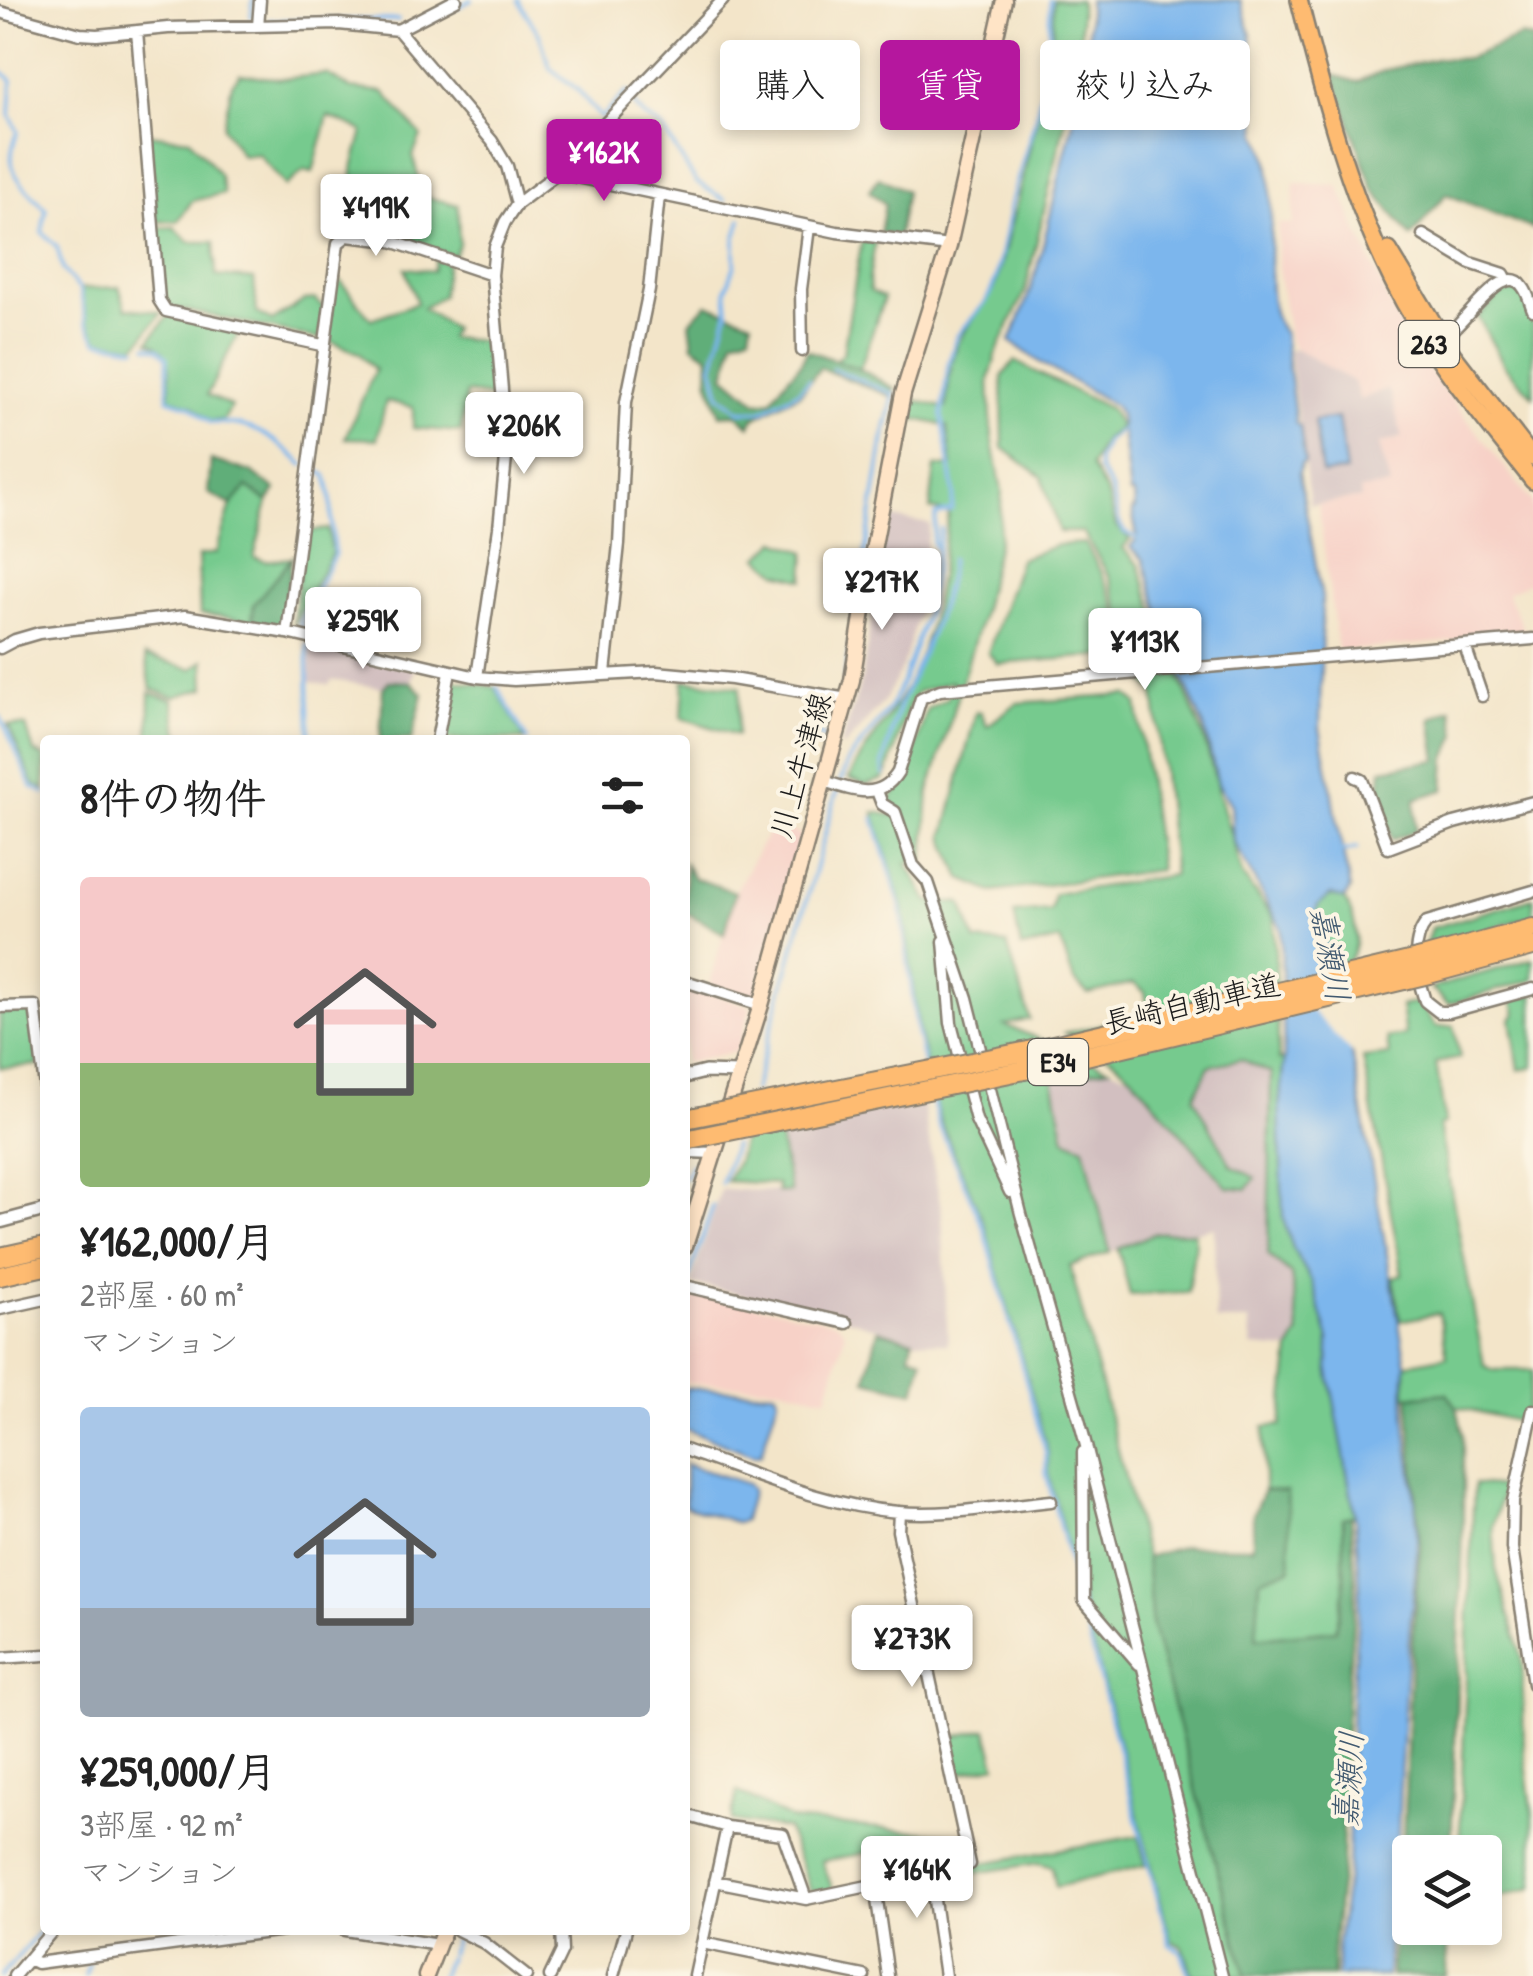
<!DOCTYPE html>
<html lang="ja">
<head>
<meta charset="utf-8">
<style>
	body { margin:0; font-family:"Patrick Hand","Klee One",sans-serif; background:#f6f6f6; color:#222; height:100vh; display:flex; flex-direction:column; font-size:38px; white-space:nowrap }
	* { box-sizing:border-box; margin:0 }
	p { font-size:32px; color:#767676 }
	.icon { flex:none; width:55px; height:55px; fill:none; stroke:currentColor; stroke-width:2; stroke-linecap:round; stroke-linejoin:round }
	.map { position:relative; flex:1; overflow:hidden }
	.panel { position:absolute; left:40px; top:735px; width:650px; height:1200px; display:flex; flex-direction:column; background:#fff; border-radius:10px; box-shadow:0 5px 15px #0003 }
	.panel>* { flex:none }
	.top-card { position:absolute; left:720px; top:40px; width:662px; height:90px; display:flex; gap:20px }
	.tools { position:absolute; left:1392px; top:1835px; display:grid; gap:20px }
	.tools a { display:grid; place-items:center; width:110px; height:110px; border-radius:10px; background:#fff; box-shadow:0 5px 15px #0003; font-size:50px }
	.price { position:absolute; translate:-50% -85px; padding:0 22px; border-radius:10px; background:#fff; color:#222; font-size:32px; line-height:65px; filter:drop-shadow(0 2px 5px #0008) }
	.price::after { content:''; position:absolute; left:50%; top:60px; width:30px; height:22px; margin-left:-15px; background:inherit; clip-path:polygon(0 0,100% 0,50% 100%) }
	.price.current { background:#b5179e; color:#fff }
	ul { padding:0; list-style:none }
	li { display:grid; align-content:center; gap:20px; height:530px; padding:0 40px }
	li span { display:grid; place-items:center; height:310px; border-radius:10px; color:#555 }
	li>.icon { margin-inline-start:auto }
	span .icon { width:180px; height:180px; fill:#fffc; stroke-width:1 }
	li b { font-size:42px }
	h2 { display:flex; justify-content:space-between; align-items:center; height:120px; padding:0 40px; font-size:42px }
	.chip { padding:0 35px; border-radius:10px; background:#fff; box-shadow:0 5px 15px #0003; font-size:35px; line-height:90px }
	.chip.current { background:#b5179e; color:#fff }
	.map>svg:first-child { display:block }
</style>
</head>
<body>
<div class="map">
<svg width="1533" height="1976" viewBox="0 0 1533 1976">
	<rect width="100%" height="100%" fill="#fcf5e5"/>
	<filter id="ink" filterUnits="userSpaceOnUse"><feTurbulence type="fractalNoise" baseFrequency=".01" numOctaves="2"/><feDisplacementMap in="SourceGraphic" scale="20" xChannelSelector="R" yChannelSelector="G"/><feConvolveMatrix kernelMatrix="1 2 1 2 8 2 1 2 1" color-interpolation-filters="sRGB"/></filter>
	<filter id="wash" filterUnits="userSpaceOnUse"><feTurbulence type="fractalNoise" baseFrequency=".0048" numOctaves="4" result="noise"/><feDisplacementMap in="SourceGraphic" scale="40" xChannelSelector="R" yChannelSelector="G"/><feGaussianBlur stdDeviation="2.25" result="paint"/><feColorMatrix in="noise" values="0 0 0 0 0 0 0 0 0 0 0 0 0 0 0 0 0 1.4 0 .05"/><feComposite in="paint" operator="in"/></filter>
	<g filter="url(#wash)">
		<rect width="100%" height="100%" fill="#f3e5c9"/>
		<path fill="#f7d1c7" d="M1294 183 1338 185 1393 312 1433 376 1533 503V581L1507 593 1526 635 1338 651 1318 504 1361 498 1360 490 1379 444 1401 438 1360 400 1354 382 1296 349 1290 342 1278 268V224H1293Z
			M772 825 801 834 754 999 709 985 735 892Z
			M685 985 751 1007 737 1051 685 1063Z
			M687 1290 837 1323 845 1333 827 1398 780 1387 685 1383Z"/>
		<path fill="#d2bfc0" d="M1296 349 1354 382 1360 400 1386 389 1391 394 1402 437 1379 444 1390 486 1360 490 1361 498 1310 505 1289 350Z
			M887 517 930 524 926 551 929 554 922 601 902 668 885 700 844 747 841 746 862 678Z
			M310 644 415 669 411 682 389 681 383 688 332 680 329 685 310 682Z
			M1241 1059 1271 1073 1268 1255 1291 1274 1300 1334 1290 1350 1252 1347 1249 1321H1216L1214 1227 1194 1232 1155 1233 1110 1252 1084 1147 1065 1139 1053 1079 1109 1068 1132 1076 1179 1128 1231 1165 1194 1097 1208 1066Z
			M922 1100 942 1214 948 1344 913 1340 830 1313 691 1284 721 1189 790 1192 778 1129Z"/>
		<path fill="#76ca8e" stroke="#497355" stroke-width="2.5" d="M1053 0H1080L1081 53 1025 292 998 349 989 380 992 437 1002 491 999 538 981 618 929 792 924 859 907 863 928 901 962 903 975 941 1007 944 1030 1019 1005 1025 1109 1068 1053 1079 1065 1139 1084 1147 1110 1252 1070 1266 1146 1557 1152 1626 1246 1976H1193L1183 1947 1171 1941 1048 1473V1452L985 1226 940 1120 919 1031 903 908 874 812 899 816 890 799 906 780 927 709 948 698 952 681 917 692C900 719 898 751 884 779L866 785 849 779C865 743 893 716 910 680 935 630 940 568 949 513L930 509 935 467 952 466 947 426 903 416 908 399 946 408C949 384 950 358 962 336 973 317 988 302 997 281L1052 58Z
			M240 74 281 79 327 74 350 88 384 92 421 136 413 156 423 196 458 205 459 245 454 256 391 237 353 232V168L363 131 328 116 313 172 304 170 286 186 258 154 242 156 223 127 232 84Z
			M148 134 190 139 219 174 224 193 192 201 178 221 157 222Z
			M174 227 189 242H214L216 276 254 279 257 313 272 321 305 300 315 299 324 308 320 339 170 307 163 299 156 228Z
			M862 240 875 243 869 280 870 291 884 298 860 369 833 362 843 353Z
			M436 259 447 263 442 296 423 308 452 328 449 338 493 342 499 398 466 393 461 432 413 428V407L386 401 377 439 345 438 375 370 359 353 327 340 335 274 371 319 417 303 405 268 433 271Z
			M119 287 126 308 162 312 136 346 98 340 87 321 81 289Z
			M1508 287 1521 291 1533 319V396L1505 367 1478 317Z
			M169 315 240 330 207 395 231 406 224 420 210 421 192 405 170 398C169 374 174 352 149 341Z
			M1014 361 1110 409 1120 427 1103 441 1091 466 1108 495 1116 526 1130 539 1123 548 1139 565 1165 643 1202 732 1242 875 1274 918 1279 1060 1284 1059 1279 1107 1293 1248 1312 1282 1329 1340 1328 1367 1355 1516 1343 1519 1344 1589 1336 1630 1255 1639 1260 1579 1287 1492 1264 1490V1427L1281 1425 1290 1350 1299 1334 1291 1274 1268 1255 1271 1073 1241 1059 1209 1066 1194 1097 1231 1165 1255 1178 1247 1189 1227 1187 1132 1076 1113 1059 1065 1033 1148 1014 1145 992 1133 983 1088 994 1074 981 1060 940 1021 948 1014 913 1051 910 1054 894 1174 875 1154 690 1143 681 1139 659 1128 635 1109 576 1083 532H1059L1042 477 1003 448 1002 377Z
			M247 486 268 502 254 557 265 561 292 558 254 604 252 621 200 614 198 556 216 553 231 505Z
			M328 529 332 553 293 625 304 532Z
			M777 541 806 552 804 580 778 573 759 557Z
			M1085 543C1103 575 1126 616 1121 654L998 664 988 653 1020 559 1057 545Z
			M145 656 192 669 204 660 205 688 174 697 151 689Z
			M452 680 495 687 525 740H442Z
			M684 680 740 687 737 735 682 718Z
			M150 693 173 700 178 731 187 740H149Z
			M1127 695 1137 703 1160 870 992 892 961 879 944 837 976 712H981L987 726 1017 703Z
			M8 725 26 726 34 752 45 757V790L34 785Z
			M1342 882 1350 889 1344 899C1357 918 1362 948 1344 967L1355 1012 1304 918 1310 904Z
			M1533 898V916L1425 948 1431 928Z
			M1533 959V980L1448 1004 1431 988Z
			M1533 994V1067L1519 1070 1511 1019 1516 1014 1512 999Z
			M1418 1002 1436 1027 1454 1026 1460 1058 1436 1063 1445 1123 1439 1126 1484 1365 1492 1370H1533L1525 1423 1457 1407 1446 1393 1406 1397V1364L1447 1356 1439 1313 1400 1321 1393 1277 1402 1274 1363 1058 1389 1055 1387 1038 1405 1035 1401 1006Z
			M31 1010 39 1065 0 1068V1013Z
			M778 1129 790 1192H777V1184L726 1181 737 1162 743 1138Z
			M1194 1232 1195 1243 1188 1292 1130 1295 1118 1249 1155 1233Z
			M1474 1484 1504 1487 1493 1526 1496 1569 1522 1658 1524 1748 1533 1817V1888L1485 1901V1852H1459Z
			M987 1729 996 1765 960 1773 952 1737Z
			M737 1791 792 1820 953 1835 961 1867 1138 1836 1146 1865 1056 1887 1052 1867 1039 1863 938 1879 934 1866 903 1873 899 1847 822 1861 833 1890 811 1891 787 1829 731 1821Z"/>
		<path fill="#60ae79" stroke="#3e654a" stroke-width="2.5" d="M1521 36 1533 39V229L1446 194 1411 237 1373 189 1333 75 1357 82 1385 70 1440 58 1466 59Z
			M879 177 906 191 898 236 880 234 885 204 869 191Z
			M707 304 752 321 750 334 734 339 725 375 757 402 772 400C781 380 800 371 807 350L860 369 895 389 891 396 820 368 801 393 754 418 750 426 737 414 720 415 708 379 709 356 693 345 690 322Z
			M211 460 251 472 276 490 268 502 247 487 231 505 208 493Z
			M292 558 282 628 252 621 254 604Z
			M389 681 411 682 423 694 412 740H380L383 688Z
			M1452 709 1457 735 1446 758 1444 790 1415 799 1416 831 1392 840 1379 798 1382 769 1437 760 1431 718Z
			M685 864 694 878 735 892 725 934 685 912Z
			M878 1330 913 1340 910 1355 923 1359 915 1392 866 1380Z
			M1447 1393 1457 1407 1463 1435V1535L1451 1852H1410V1928H1448L1446 1976H1391L1393 1941 1400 1906 1412 1642 1420 1546 1408 1397Z
			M1264 1490 1287 1492 1291 1568 1260 1580 1256 1638 1336 1630 1344 1589 1343 1518 1351 1516 1356 1590 1347 1693 1342 1870 1333 1941V1976H1246L1152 1626 1146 1557 1184 1546 1253 1547V1514Z"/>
		<path fill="#7bb6ed" stroke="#4c6984" stroke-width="2.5" d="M1088 0H1240L1251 34 1258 134C1288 182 1253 298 1284 333L1296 424 1300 426 1305 462 1301 464 1299 473 1322 598 1320 728 1350 889 1344 899 1331 895 1318 905 1314 918 1334 958 1344 967 1355 1012 1352 1053 1406 1364C1399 1426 1419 1486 1417 1547 1416 1578 1411 1608 1409 1639 1402 1728 1398 1818 1396 1907L1389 1939 1387 1976H1337V1943L1348 1869 1352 1693 1360 1589 1355 1516 1328 1367 1329 1340 1312 1282 1293 1248 1283 1219 1279 1107 1284 1059 1281 928 1233 841 1231 805 1218 784 1204 727 1169 646 1143 559 1130 547 1137 538 1132 510 1135 509 1134 494H1130L1120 415 1114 405 1044 365 1010 341C1036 286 1046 232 1060 173 1074 117 1092 58 1088 0Z
			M1338 418 1346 471 1322 474 1314 421Z
			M685 1388 776 1392 778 1398 761 1454 756 1456 685 1429Z
			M685 1464 748 1484 752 1490 744 1520 738 1523 685 1506Z"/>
		<path fill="#f3e5c9" d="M1349 966 1360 1012 1357 1049 1352 1053 1314 1013 1277 984Z"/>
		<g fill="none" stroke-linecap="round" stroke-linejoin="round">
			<path stroke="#7bb6ed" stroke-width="4" d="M518 0 540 36 550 68 578 90 601 118 627 92
				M251 17 253 0
				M270 20H398
				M418 25 472 0
				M0 70 12 80 10 115 18 132C1 171 20 181 46 209L42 232 57 247 63 270 80 290 86 322 97 341 137 348
				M634 103 643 115 663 129 696 182 725 200
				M741 219 735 240V265L726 290 728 311 713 366 720 395 740 411H762L799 391 809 380
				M147 346 159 349 167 358 168 399 190 406 211 423C252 421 274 438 304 465
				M833 369 894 394 883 442 845 679
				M1122 429 1107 441 1098 460 1099 469 1112 491 1119 522 1124 532 1137 538
				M937 550 933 544 936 515 952 510 954 494 942 415 948 366 957 336 986 302 996 279 1013 195 1036 116 1049 57 1050 0
				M300 631 301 620 335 554C329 526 335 501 326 475L313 469
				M307 645 310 740
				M497 687 527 740
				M821 705 816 734 828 739
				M0 716 32 787 45 793
				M884 775 883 765C888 745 893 724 900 705 920 658 945 611 951 559
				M874 818 901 908 917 1033 925 1068
				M1342 851 1357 848
				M754 1090 835 798 848 761 891 706 904 678 926 614 941 529
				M932 1096 938 1123 984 1229 1046 1453V1473L1170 1945 1181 1951 1190 1976
				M685 1178 692 1165
				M721 1183 734 1145
				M688 1280 713 1206
				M398 1933 399 1930
				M450 1953 458 1934
				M1 1976 45 1926
				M85 1976 89 1964
				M441 1976 448 1958"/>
		</g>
	</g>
	<g filter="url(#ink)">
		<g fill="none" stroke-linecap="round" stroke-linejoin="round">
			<defs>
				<path id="minor" d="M0 12 80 34 97 35 168 28 339 24 398 30 456 0
					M258 26 260 0
					M398 30 492 141 507 166 517 204
					M137 31 159 300 166 311 322 345
					M558 173 837 232 949 246
					M1423 235 1470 263 1504 274 1506 278
					M1442 339C1462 329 1504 258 1523 287 1528 293 1530 303 1533 310
					M802 351 801 289 809 227
					M287 633 338 243 347 236 391 241 492 275
					M1465 646 1482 696
					M0 648 15 640 39 633 185 616 287 633 477 677 514 680 656 672 732 679 847 699
					M605 673 619 544 626 402 649 290 659 196
					M477 677 499 528 507 448 492 275 495 247 505 222 517 204 558 173 723 0
					M437 740 450 672
					M1355 777 1362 780 1388 848 1454 823 1533 802
					M824 781C851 790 880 802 898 772L921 698 940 690 1533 639
					M877 791 882 804 895 812 913 865 928 882 967 998 983 1061
					M1533 891 1427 922C1409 942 1417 977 1425 1001L1439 1012H1449L1533 989
					M944 941 951 1023 976 1120 1010 1192
					M685 981 761 1005
					M0 1007 35 1006 45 1087
					M987 1077 1021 1214 1083 1434 1222 1976
					M685 1156 688 1152 715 1153
					M685 1286 847 1323
					M0 1309 45 1299
					M1533 1410 1513 1501 1512 1548 1533 1684
					M685 1450C754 1474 825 1506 898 1512 948 1516 1001 1506 1051 1501
					M1083 1452 1084 1600 1139 1664
					M899 1512 898 1531 970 1864
					M0 1658 45 1655
					M685 1815 727 1827 783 1834 806 1899
					M715 1881 806 1899 930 1873 945 1976
					M875 1886 888 1976
					M345 1930 438 1945
					M458 1930 484 1943 526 1976
					M702 1943 864 1976
					M29 1959 37 1963 284 1930
					M14 1976 53 1930
					M550 1976 562 1951 561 1930
					M613 1976 626 1930
					M695 1976 727 1827"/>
				<path id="tertiary" d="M685 1077 705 1072 738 1073
					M0 1222 45 1210"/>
				<path id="secondary" d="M685 1246 761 1005 852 680 871 561 903 394 949 246 1004 0
					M426 1976 444 1930"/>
				<path id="trunk" d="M1299 0C1323 95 1349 194 1393 282 1429 355 1483 417 1533 481
					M1389 250 1449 349 1533 458"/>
				<path id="motorway" d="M1426 957 1533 928
					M1429 974 1533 946
					M0 1257 45 1247
					M0 1276 45 1266"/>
			</defs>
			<use href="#minor" stroke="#888072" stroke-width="15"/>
			<use href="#tertiary" stroke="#888072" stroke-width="16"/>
			<use href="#secondary" stroke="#888072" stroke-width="19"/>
			<use href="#trunk" stroke="#888072" stroke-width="20"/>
			<use href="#motorway" stroke="#888072" stroke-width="22"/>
			<use href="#minor" stroke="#fff" stroke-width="10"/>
			<use href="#tertiary" stroke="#fff" stroke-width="11"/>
			<use href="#secondary" stroke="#ffe4c6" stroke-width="14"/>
			<use href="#trunk" stroke="#febb71" stroke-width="15"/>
			<use href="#motorway" stroke="#febb71" stroke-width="18"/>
			<defs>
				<path id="motorway-bridge" d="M685 1119 1028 1051 1426 957
					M685 1140 1044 1066 1429 974"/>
			</defs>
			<use href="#motorway-bridge" stroke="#888072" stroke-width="22" stroke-linecap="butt"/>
			<use href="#motorway-bridge" stroke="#febb71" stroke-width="18"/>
		</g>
	</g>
	<g text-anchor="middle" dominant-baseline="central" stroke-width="8" stroke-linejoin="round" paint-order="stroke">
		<g fill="#fcf5e5" stroke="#5f5d58" stroke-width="2.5">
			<rect x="1399" y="321" width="60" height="46" rx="8"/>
			<rect x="1028" y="1039" width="60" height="46" rx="8"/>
		</g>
		<g font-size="28" font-weight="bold" fill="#1c1c1c">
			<text x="1429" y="344">263</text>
			<text x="1058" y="1062">E34</text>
		</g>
		<g font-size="30" fill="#1c1c1c" stroke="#fcf5e5">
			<text transform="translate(800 765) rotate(-74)">川上牛津線</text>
			<text transform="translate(1192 1003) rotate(-13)">長崎自動車道</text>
		</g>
		<g font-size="32" font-style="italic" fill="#425a70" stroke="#fcf5e5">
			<text transform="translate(1331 954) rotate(80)">嘉瀬川</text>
			<text transform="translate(1348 1779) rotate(-86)">嘉瀬川</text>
		</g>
	</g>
</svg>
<div class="tools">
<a><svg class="icon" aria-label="layers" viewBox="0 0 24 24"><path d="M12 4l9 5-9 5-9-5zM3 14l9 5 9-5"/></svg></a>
</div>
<b class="price current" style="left:604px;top:204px">¥162K</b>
<b class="price" style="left:376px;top:259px">¥419K</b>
<b class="price" style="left:524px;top:477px">¥206K</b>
<b class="price" style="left:882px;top:633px">¥217K</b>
<b class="price" style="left:363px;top:672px">¥259K</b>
<b class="price" style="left:1145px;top:693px">¥113K</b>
<b class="price" style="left:912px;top:1690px">¥273K</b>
<b class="price" style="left:917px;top:1921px">¥164K</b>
<div class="top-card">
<a class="chip">購入</a>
<a class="chip current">賃貸</a>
<a class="chip">絞り込み</a>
</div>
<section class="panel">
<h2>8件の物件<svg class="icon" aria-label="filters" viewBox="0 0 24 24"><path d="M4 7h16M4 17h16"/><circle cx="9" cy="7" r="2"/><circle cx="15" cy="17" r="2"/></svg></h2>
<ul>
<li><span style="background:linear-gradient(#f6c9c9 60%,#8fb573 0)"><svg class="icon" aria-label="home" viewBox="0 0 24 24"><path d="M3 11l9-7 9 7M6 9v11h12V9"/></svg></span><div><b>¥162,000/月</b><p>2部屋 · 60 m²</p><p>マンション</p></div></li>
<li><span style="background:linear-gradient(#a9c7e8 65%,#9aa5b1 0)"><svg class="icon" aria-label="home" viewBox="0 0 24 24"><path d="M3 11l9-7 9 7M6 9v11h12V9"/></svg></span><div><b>¥259,000/月</b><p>3部屋 · 92 m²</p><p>マンション</p></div></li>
</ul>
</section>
</div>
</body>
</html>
